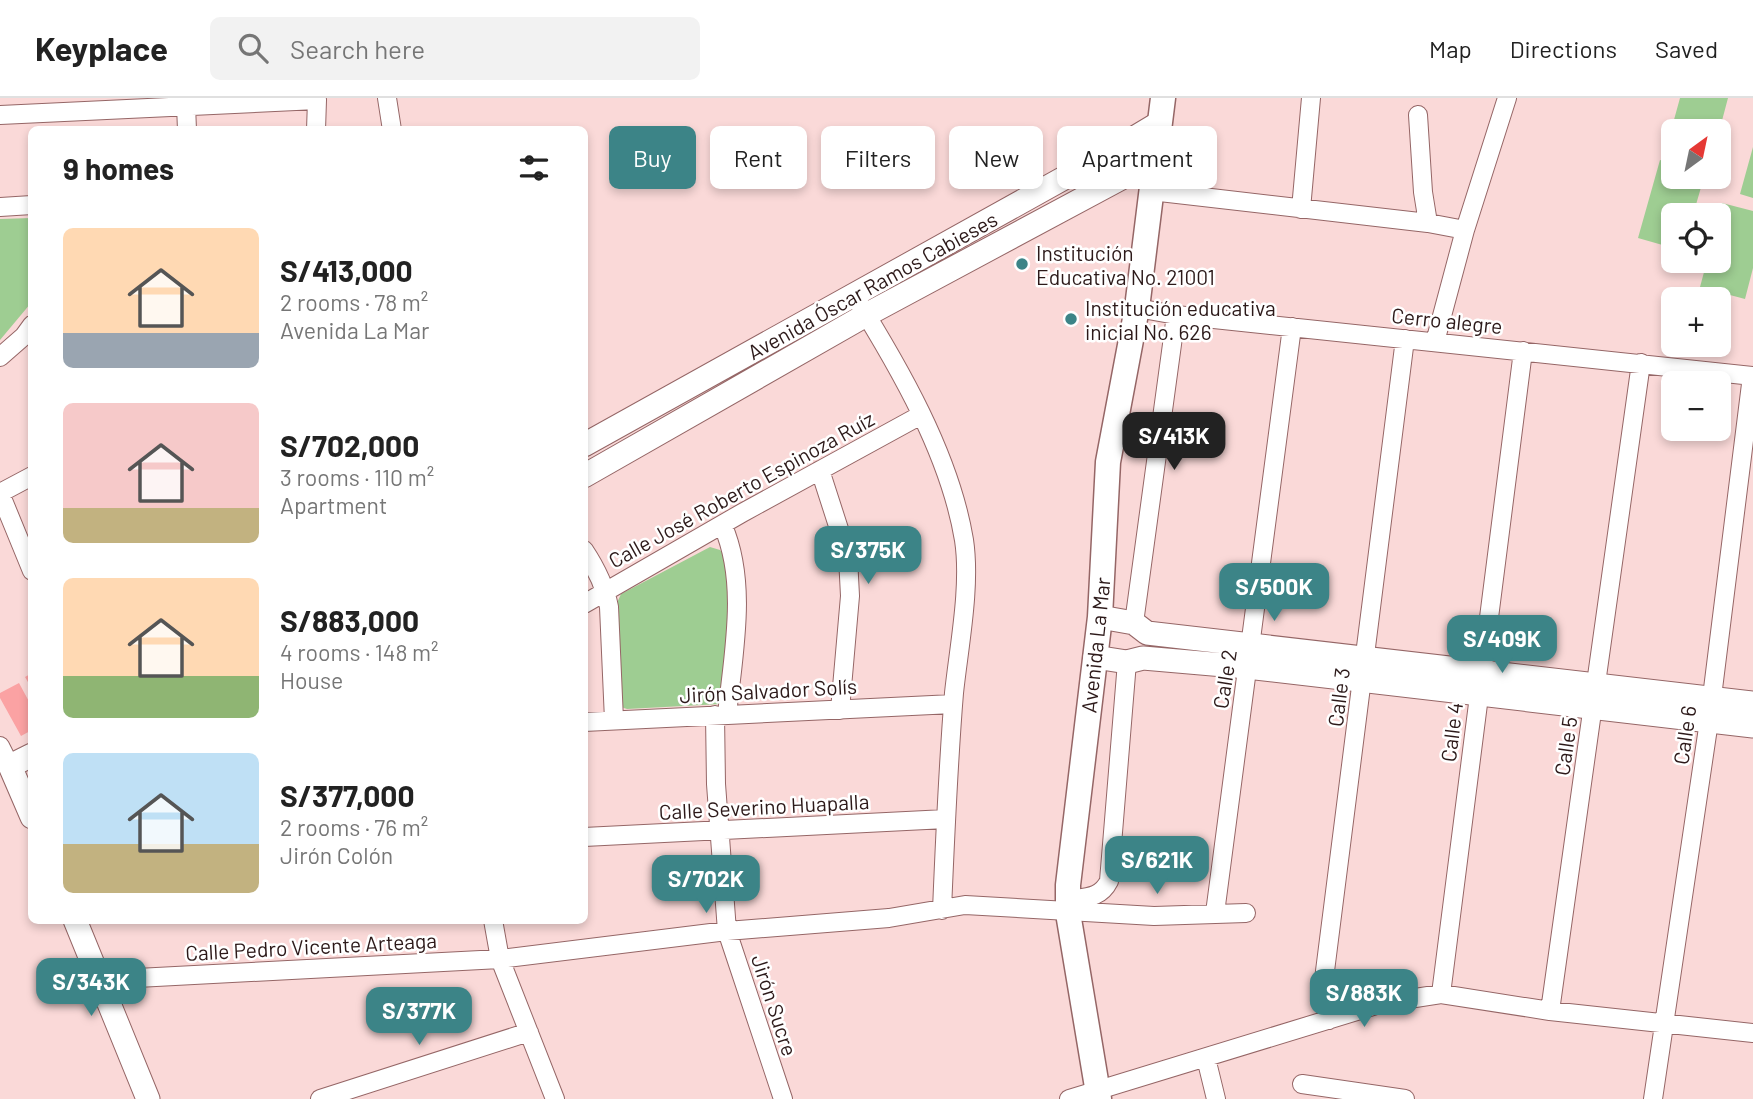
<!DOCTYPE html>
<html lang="en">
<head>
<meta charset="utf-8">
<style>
	body { margin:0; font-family:Barlow,sans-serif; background:#f2f2f2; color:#222; height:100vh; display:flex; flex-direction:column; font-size:26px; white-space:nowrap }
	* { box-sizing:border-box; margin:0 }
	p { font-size:23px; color:#767676 }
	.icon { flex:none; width:38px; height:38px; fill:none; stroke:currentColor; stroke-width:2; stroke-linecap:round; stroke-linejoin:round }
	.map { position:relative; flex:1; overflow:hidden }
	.panel { position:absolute; left:28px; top:28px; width:560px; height:798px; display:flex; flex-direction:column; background:#fff; border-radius:10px; box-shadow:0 4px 10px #0003 }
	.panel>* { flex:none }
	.top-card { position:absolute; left:609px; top:28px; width:665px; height:63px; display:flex; gap:14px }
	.needle { width:46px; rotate:33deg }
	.tools { position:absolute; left:1661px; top:21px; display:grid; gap:14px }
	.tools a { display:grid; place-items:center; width:70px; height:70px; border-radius:10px; background:#fff; box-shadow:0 4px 10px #0003; font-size:35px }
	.price { position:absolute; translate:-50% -60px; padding:0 16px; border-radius:14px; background:#3c8487; color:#fff; font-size:23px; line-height:46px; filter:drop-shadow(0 2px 4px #0008) }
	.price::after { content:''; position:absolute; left:50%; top:42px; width:21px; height:16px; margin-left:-10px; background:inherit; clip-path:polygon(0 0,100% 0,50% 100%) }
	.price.selected { background:#222; color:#fff }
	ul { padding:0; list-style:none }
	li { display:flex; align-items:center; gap:21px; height:175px; padding:0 35px }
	li span { display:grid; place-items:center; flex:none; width:196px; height:140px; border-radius:10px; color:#555 }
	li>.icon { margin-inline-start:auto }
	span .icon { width:84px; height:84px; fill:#fffc; stroke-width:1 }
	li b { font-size:30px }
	h2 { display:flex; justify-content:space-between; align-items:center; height:84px; padding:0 35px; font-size:30px }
	.tag { padding:0 24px; border-radius:10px; background:#fff; box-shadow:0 4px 10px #0003; font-size:24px; line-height:63px }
	.tag.selected { background:#3c8487; color:#fff }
	header { display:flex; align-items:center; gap:42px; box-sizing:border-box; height:98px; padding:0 35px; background:#fff; border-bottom:2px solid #e0e0e0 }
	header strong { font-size:33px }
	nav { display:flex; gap:38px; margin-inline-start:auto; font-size:24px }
	.search { width:490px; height:63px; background:#f2f2f2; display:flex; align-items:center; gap:18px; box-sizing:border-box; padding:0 24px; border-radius:10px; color:#767676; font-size:26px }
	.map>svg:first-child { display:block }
</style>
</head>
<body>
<header>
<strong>Keyplace</strong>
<div class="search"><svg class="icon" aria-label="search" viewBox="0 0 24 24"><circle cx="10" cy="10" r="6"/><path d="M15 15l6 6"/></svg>Search here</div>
<nav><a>Map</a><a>Directions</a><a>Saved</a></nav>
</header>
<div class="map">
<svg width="1753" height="1001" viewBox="0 0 1753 1001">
	<rect width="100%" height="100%" fill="#fad9d8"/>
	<path fill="#9ecd92" d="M1680 0H1728L1719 34 1673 33V61L1664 58Z
		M1753 49V100L1740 96Z
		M1660 62 1673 66V79H1704L1693 117H1673V150L1638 140Z
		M1722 105 1753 113V170L1745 201 1700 189 1707 163H1718L1719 118Z
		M31 120V205L0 242V121Z
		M710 449 720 452 726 460 728 518 721 606 627 611 621 609 616 507 621 496Z"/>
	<path fill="#fba2a3" d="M32 575V591L25 579Z
		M19 585 32 609V632L21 638 0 600V595Z"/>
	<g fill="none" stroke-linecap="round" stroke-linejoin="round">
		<defs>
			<path id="minor" d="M387 0 392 32
				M186 7 187 32
				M0 17 317 2 316 32
				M1418 17 1423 94 1428 125
				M1151 93 1428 125 1465 132 1507 0
				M0 109 32 107
				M1301 111 1311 0
				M854 197C899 269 950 357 964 442 971 488 959 548 954 595 948 668 945 740 942 812
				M1137 210 1176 217 1753 278
				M1435 244 1465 132
				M0 259 24 238 32 227
				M820 372 848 459 850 498 840 612
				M32 378 0 395 32 473
				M723 428C748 486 733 556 727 617
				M584 452C596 470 605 488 609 509L614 622
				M584 506 742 415 921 317
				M1134 525 1176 217
				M715 617 716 686 727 833 783 1001
				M584 624 953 606
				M0 648 10 668
				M584 739 946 721
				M1068 802C1085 799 1100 801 1109 783L1127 564
				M1215 815 1292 229
				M493 822 500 861 555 1001
				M99 882 500 861 727 833 889 820 965 807 1154 818 1246 815
				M1441 896 1523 253
				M1550 913 1641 265
				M1329 922 1323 900 1325 873 1405 241
				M1206 960 1216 1001
				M1302 986 1405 1001
				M320 1001 529 934
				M1069 1001 1383 905 1441 896 1550 913 1753 935
				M1653 1001 1709 623 1752 278"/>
			<path id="tertiary" d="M584 347 1109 55 1159 25
				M584 378 866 217 1155 62
				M1100 519 1134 525 1147 535 1753 605
				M1095 559 1127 564 1143 560 1247 569 1753 628
				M32 657 10 668 32 719
				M75 822 148 1001"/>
			<path id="secondary" d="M1099 1001 1068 815V787L1100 519 1108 364 1137 210 1163 0"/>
		</defs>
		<use href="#minor" stroke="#956666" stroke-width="20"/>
		<use href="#tertiary" stroke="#956666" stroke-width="25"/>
		<use href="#secondary" stroke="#956666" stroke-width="27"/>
		<use href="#minor" stroke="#fff" stroke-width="18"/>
		<use href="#tertiary" stroke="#fff" stroke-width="23"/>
		<use href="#secondary" stroke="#fff" stroke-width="24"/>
	</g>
	<g fill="#3c8487" stroke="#fff" stroke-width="2.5">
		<circle cx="1022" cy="166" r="7"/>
		<circle cx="1071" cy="221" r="7"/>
	</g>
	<g text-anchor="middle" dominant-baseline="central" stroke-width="5" stroke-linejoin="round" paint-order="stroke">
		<g font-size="21" fill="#2c1919" stroke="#fff" text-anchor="start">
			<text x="1036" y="154">Institución<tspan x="1036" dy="24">Educativa No. 21001</tspan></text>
			<text x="1085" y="209">Institución educativa<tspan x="1085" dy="24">inicial No. 626</tspan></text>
		</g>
		<g font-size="21" fill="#2c1919" stroke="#fff">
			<text transform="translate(872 187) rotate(-29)">Avenida Óscar Ramos Cabieses</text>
			<text transform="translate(1447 222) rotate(6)">Cerro alegre</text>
			<text transform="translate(741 391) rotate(-29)">Calle José Roberto Espinoza Ruíz</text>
			<text transform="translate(1095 547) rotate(-84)">Avenida La Mar</text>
			<text transform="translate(1224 581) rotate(-81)">Calle 2</text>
			<text transform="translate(768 592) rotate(-3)">Jirón Salvador Solís</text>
			<text transform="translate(1338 599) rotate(-83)">Calle 3</text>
			<text transform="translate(1451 634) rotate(-83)">Calle 4</text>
			<text transform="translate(1684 637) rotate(-82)">Calle 6</text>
			<text transform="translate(1565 648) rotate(-82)">Calle 5</text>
			<text transform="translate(764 708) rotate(-3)">Calle Severino Huapalla</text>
			<text transform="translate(311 848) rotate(-3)">Calle Pedro Vicente Arteaga</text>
			<text transform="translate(775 907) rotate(72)">Jirón Sucre</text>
		</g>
	</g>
</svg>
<div class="tools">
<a><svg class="needle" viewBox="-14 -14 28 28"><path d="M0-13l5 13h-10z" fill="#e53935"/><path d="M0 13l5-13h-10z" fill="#767676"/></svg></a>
<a><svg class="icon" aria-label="locate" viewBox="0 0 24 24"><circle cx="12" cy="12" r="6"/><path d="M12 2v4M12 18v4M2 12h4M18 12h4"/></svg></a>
<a>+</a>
<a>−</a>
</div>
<b class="price selected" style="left:1174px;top:374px">S/413K</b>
<b class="price" style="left:868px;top:488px">S/375K</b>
<b class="price" style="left:1274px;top:525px">S/500K</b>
<b class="price" style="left:1502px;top:577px">S/409K</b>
<b class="price" style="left:1157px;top:798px">S/621K</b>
<b class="price" style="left:706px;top:817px">S/702K</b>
<b class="price" style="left:91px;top:920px">S/343K</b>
<b class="price" style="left:1364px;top:931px">S/883K</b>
<b class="price" style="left:419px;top:949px">S/377K</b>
<div class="top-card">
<a class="tag selected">Buy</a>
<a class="tag">Rent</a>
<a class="tag">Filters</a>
<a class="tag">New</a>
<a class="tag">Apartment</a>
</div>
<section class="panel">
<h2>9 homes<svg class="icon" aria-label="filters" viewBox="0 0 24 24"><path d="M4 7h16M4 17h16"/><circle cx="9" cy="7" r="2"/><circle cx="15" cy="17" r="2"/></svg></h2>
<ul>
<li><span style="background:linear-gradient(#ffd9b3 75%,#9aa5b1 0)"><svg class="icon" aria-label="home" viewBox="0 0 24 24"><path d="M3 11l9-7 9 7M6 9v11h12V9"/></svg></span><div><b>S/413,000</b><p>2 rooms · 78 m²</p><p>Avenida La Mar</p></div></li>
<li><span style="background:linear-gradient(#f6c9c9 75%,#c2b280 0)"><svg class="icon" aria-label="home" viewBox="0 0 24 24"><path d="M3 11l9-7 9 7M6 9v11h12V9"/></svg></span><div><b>S/702,000</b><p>3 rooms · 110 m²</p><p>Apartment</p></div></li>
<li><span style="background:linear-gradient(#ffd9b3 70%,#8fb573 0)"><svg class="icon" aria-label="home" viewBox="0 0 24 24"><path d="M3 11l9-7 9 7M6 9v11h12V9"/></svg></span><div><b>S/883,000</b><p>4 rooms · 148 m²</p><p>House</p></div></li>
<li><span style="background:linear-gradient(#bfe0f5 65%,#c2b280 0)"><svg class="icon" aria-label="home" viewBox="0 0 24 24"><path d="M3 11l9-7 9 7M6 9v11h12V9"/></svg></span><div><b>S/377,000</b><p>2 rooms · 76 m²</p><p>Jirón Colón</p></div></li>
</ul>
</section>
</div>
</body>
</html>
